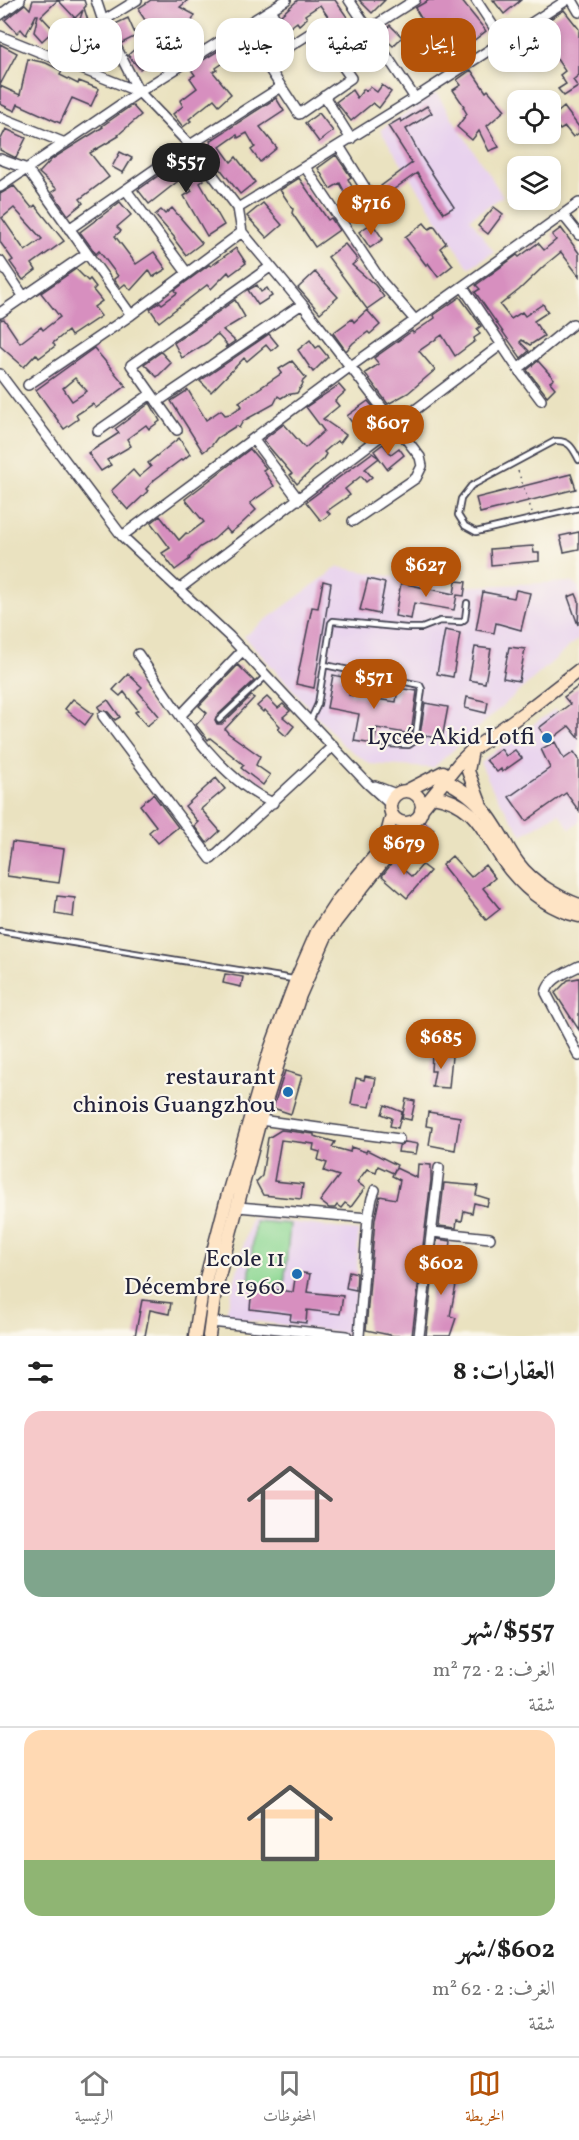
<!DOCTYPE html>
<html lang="ar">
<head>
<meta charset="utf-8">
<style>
	body { margin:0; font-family:Vollkorn,Amiri,serif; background:#f6f6f6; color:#222; direction:rtl; height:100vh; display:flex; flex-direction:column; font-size:22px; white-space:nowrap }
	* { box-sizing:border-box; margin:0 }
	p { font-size:20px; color:#767676 }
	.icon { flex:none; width:33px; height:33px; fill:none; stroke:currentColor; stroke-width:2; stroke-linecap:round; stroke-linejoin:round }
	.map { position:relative; height:1336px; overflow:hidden; direction:ltr }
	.panel { display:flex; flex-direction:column; background:#fff; flex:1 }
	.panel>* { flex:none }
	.banner { position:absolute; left:18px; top:18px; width:543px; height:54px; direction:rtl; display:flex; gap:12px }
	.fabs { position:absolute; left:507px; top:90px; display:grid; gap:12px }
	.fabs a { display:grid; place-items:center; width:54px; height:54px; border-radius:12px; background:#fff; box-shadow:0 3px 9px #0003; font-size:30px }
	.price { position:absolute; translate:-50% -51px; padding:0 14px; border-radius:21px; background:#b45309; color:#fff; font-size:20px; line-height:39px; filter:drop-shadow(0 2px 3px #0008) }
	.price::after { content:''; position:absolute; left:50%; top:36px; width:18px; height:14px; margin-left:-9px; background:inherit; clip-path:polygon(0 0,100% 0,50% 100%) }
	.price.selected { background:#222; color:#fff }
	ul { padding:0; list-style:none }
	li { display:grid; align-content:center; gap:12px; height:318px; padding:0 24px }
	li+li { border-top:2px solid #e0e0e0 }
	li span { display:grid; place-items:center; height:186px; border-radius:18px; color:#555 }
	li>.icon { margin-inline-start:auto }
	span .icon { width:108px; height:108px; fill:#fffc; stroke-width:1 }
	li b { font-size:26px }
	h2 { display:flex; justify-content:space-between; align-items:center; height:72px; padding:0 24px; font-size:26px }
	.chip { padding:0 21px; border-radius:18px; background:#fff; box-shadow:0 3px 9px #0003; font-size:21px; line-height:54px }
	.chip.selected { background:#b45309; color:#fff }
	.tab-bar { display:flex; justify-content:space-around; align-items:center; height:84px; border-top:2px solid #e0e0e0; background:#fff; font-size:16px; color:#767676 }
	.tab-bar a { display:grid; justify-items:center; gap:3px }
	.tab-bar .selected { color:#b45309 }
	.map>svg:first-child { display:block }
</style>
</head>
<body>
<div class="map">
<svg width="579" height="1336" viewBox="0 0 579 1336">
	<rect width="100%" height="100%" fill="#fbf7ec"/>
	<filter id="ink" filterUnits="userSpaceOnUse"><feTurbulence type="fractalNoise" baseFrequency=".0167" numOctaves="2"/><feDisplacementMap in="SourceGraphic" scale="12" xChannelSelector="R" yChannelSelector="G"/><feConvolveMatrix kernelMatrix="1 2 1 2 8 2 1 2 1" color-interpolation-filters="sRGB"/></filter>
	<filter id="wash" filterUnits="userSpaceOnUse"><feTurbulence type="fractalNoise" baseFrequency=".008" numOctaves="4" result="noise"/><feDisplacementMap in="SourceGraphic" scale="24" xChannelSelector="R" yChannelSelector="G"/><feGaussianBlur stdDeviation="1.35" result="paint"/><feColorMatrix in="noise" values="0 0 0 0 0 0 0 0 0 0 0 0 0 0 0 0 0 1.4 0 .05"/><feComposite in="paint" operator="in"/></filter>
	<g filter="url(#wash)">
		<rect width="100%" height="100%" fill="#eae2c0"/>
		<path fill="#e8d2ee" d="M436 93 503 196 470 218 494 252 469 268 380 130Z
			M338 567 451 587 570 582 579 587V638L433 768 370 764 343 745 244 636Z
			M579 686V822L570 829 559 813 522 835 494 792 480 762 555 709 558 713 570 704 564 697Z
			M251 1217 359 1231 354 1335 225 1317Z"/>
		<path fill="#8fd894" stroke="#587d68" stroke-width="1.5" d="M255 1221 290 1224 284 1286 249 1282Z"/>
		<g id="blocks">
			<path fill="#d78fbf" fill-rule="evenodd" d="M33 0H84L86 6 84 8 94 40 91 49 78 60 76 54 70 48 80 36 76 31 83 10 75 18 58 0 41 16 54 30 42 41 34 32 38 15H36L26 35 21 29 17 33 5 20 25 4 30 9Z
				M151 0H188L180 7 195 15 186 32 140 69 128 55 163 24 151 29 139 11V8Z
				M298 0H335L352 24 339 33 320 5 305 15 307 18 299 25 297 22 289 28 281 15Z
				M359 0H385L372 13Z
				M429 0H461L486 31 469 44 467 43 442 60 439 56 425 69 419 62 414 68 404 57 417 45 421 50 434 40 415 8Z
				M493 0H521L504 14Z
				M564 10 579 29V75L573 80 578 87 564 96 558 89 566 84 560 75 565 71 536 28Z
				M128 18 136 36 122 43 113 25Z
				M390 25 402 37 393 46 381 35Z
				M256 27 265 39 254 48 244 34Z
				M366 41 369 49 362 54 365 58 354 65 347 55Z
				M231 43 238 53 216 68 217 70 213 72 231 94 219 105 214 99 189 119 191 121 183 127 173 114 183 106 180 101 197 88 190 78 195 75 190 68Z
				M0 44 17 53 0 85Z
				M28 59 46 63 62 71 60 75 78 84 79 81 99 89 91 106 72 98 60 123 18 104 15 111 0 104V86L20 95Z
				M471 70 486 92 488 90 505 110 487 126 499 147 489 151 479 131 472 140 457 127 467 114 463 107 464 106 453 90 461 85 457 80Z
				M382 85 391 92 379 108 373 103 351 121 336 102 352 90 357 98 364 89 366 91 370 87 377 92Z
				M276 98 284 111 260 127 277 148 260 162 251 150 255 147 247 133 238 138 237 135 220 147 231 162 236 157 255 182 240 194 204 148 211 143 210 141Z
				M132 105 141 115 118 135 119 136 90 153 109 177 80 199 83 203 68 215 52 192 57 189 39 173 52 159 103 127 102 126Z
				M427 106 432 113 406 129 422 158 454 207 444 213 417 173 387 194 381 186 412 163 388 126 400 119 401 122Z
				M564 107 579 127V133L573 137 565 127 560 130 551 118Z
				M319 113 333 131 319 142 305 123Z
				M6 129 26 138 16 158 0 150V141Z
				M120 152 132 158 123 173 112 167Z
				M336 155 351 177 348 179 358 198 350 202 340 183 330 189 318 168Z
				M182 159 204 180 200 183 224 225 207 236 184 196 192 191 182 178 149 204 138 190Z
				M299 178 328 220 331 218 339 230 315 247 292 213 293 209 280 190Z
				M14 186 32 208 35 205 64 241 32 264 36 270 23 280 10 262 13 260 0 242V194ZM14 208 42 239 25 251 2 218Z
				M120 202 131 215 117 227 121 231 115 236 136 264 154 252 166 269 153 277 149 270 131 290 125 284 120 288 114 279 118 276 99 251 96 254 80 232Z
				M263 203 282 225 267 238 247 216Z
				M494 207 503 214 488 234 478 226Z
				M172 208 202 243 186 255 174 239 175 238 155 215 161 210 165 214Z
				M372 223 383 239 370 248 359 232Z
				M424 223 429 229 434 226 446 243 440 248 453 265 438 277 428 263 426 265 405 237Z
				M561 228 579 253V276L561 252 544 266 519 290 500 305 511 319 522 312 525 316 543 304 548 312 534 321 544 336 530 345 522 340 520 342 529 351 521 358 475 292 480 289 476 285 517 255 519 257 538 243 544 250 556 240 552 235Z
				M345 244 358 260 352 265 375 285 384 297 367 309 328 257Z
				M236 248 246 263 230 275 228 272 211 289 207 285 159 322 150 309 160 302 162 304 177 293 175 290 209 265 211 266Z
				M76 269 88 281 90 279 96 287 93 290 102 301 94 307 101 316 71 336 68 331 53 343 55 346 39 358 36 354 24 367 0 346V320L4 319 20 343 41 327 43 330 60 317 41 293Z
				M315 272 338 297 320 313 298 288Z
				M257 285 261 292 267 288 272 296 258 305 248 290Z
				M460 297 481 326 477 329 480 334 474 338 475 341 455 356 442 335 419 351 435 370 408 393 388 404 365 373 379 364 374 358 412 331 413 333 435 318 434 315Z
				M235 300 245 317 223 330 235 341 225 348 227 345 217 334 207 343 182 358 174 343Z
				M367 310 380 325 370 334 368 332 353 343 346 351 333 333 352 319 354 322Z
				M269 334 278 345 271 351 266 345 247 361 244 358 211 392 200 381Z
				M310 340 316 348 319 346 328 357 313 372 298 350Z
				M94 348 126 386 96 408 93 404 76 415 78 419 64 429 36 390ZM75 378 87 391 72 401 63 388Z
				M161 352 171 363 157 377 144 364Z
				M292 361 306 378 302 382 303 384 297 393 286 395 281 398 278 396 274 404 243 421 239 428 236 426 217 438 212 445 203 452 171 401 188 390 206 420 221 410 225 415 230 414 242 406 239 402 282 373 279 369Z
				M538 361 554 379 550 382 555 388 547 396 527 370Z
				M339 385 345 392 335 401 339 406 323 419 346 435 340 443 337 441 324 452 326 454 323 459 297 484 290 475 292 474 263 440 284 424 305 448 324 431 306 407Z
				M368 401 374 408 367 413 369 415 364 419 366 422 357 429 347 416Z
				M150 403 160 421 149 429 146 425 127 439 131 446 107 460 111 465 101 471 88 453 119 433 115 429Z
				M179 438 190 454 183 460 182 459 154 480 146 489 148 491 128 510 111 491 133 470 139 477 151 467 148 463Z
				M383 444 391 454 399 448 404 455 387 469 374 451Z
				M250 449 266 468 263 470 274 486 250 503 256 510 239 526 230 533 226 528 214 539 200 547 189 558 190 559 175 570 162 553 170 548 151 523 160 516 179 540 186 533 188 534 204 522 185 499Z
				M372 453 379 458 365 469 372 477 366 482 361 476 345 489 350 495 327 511 330 514 321 521 306 502Z
				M571 474 576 489 480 513 476 498Z
				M579 532V549L564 552 560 536Z
				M533 546 534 553H539V561L491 565 490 549Z
				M368 579 385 583 379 614 360 610Z
				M323 581 331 583 314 688 296 684 312 607 318 608Z
				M456 581 466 582 464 596 457 595 454 610 414 603 411 619 395 616 401 583 454 594Z
				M516 590 530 593 521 630 496 623 494 633 476 630 483 592 514 598Z
				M576 594 579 601 578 625 568 597Z
				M445 630 460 633 453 677 437 674Z
				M475 647 491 649 485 683 469 680Z
				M509 647 525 649 519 681 503 678Z
				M238 665 254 681 216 717 215 720 217 724H222L251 696 254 698 225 729 228 733 260 756 256 765 270 775 263 785 241 768 244 765 210 738 208 740 196 725 207 713 199 706Z
				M128 674 142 687 138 691 159 716 147 726 135 712 138 710 124 692 120 696 113 690Z
				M333 675 352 679 349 695 396 702 398 688 417 691 411 734 377 728 374 744 354 741 359 714 327 708Z
				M579 686V738L569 726 549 741 539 728 570 704 564 697Z
				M267 697 278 708 283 704 290 711 283 717 294 726 286 736 278 729 280 726 265 710 263 712 257 706Z
				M467 697 488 702 486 713 465 708Z
				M73 699 93 714 85 725 65 709Z
				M108 700 120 717 115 720 108 712 100 710 98 707Z
				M425 703 448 707 442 739 420 735Z
				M555 742 564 759 574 752 579 759V811L566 793 526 821 509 797 550 768 541 749Z
				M501 749 506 756 515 750 522 758 502 772 501 769 497 772 486 760Z
				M216 778 225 789 201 809 220 831 207 843 194 826 198 822 185 806Z
				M153 794 178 827 158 843 149 832 156 826 140 805Z
				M424 821 434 829 423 842 414 834Z
				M416 840 424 847 417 856 409 849Z
				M12 842 64 849 59 883 7 876Z
				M403 849 408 853 398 865 412 877 422 865 430 871 407 898 382 876Z
				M452 856 471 877 485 865 495 878 483 888 500 909 486 920 442 865Z
				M57 896 75 898 73 917 55 914Z
				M225 974 243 977 241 987 223 983Z
				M579 978V1030L555 993 568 980Z
				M432 1054 452 1056 449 1088 432 1087 435 1071H431Z
				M285 1071 302 1076 291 1114 273 1108Z
				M365 1076 376 1078 370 1107 351 1104 356 1078 364 1080Z
				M406 1099 415 1101 411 1120 402 1118Z
				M385 1105 402 1112 398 1128 390 1126 392 1118 382 1114Z
				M428 1112 460 1117 455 1150 429 1145 432 1127 426 1126Z
				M281 1130 314 1134V1136L335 1142 332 1147 350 1152 351 1147 366 1152 367 1150 397 1165 393 1173 378 1166 376 1172 367 1169 357 1182 365 1188 351 1207 345 1203 341 1208 337 1205 335 1208H329L320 1201 339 1176 324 1171 327 1163 318 1160 320 1152 313 1150 314 1144 281 1140 274 1181 303 1184 301 1199 263 1195 256 1182 262 1176 268 1138Z
				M405 1142 418 1144 416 1154 398 1152 399 1146Z
				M418 1164 431 1165V1180L412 1336H394L366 1330 375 1219 379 1200 380 1196 396 1199 400 1180 392 1176 396 1168 417 1178Z
				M444 1183 478 1186 476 1195 489 1199 487 1206 474 1203 472 1213 464 1211 462 1221 457 1220 456 1228 439 1226Z
				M437 1239 451 1241 449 1258 444 1257 442 1278 457 1280 450 1316 456 1318 450 1336H426Z
				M349 1271 357 1273 356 1290 346 1288Z
				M296 1272 310 1274 307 1292 343 1296 340 1314 307 1310 306 1323 290 1321 291 1314 250 1309 252 1287 293 1292Z
				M142 1300 171 1303 169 1314 150 1310 145 1336H135Z"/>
		</g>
	</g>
	<g filter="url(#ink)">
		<use href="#blocks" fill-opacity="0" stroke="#403f4f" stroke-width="1.5"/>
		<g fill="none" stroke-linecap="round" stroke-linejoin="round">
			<defs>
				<path id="service" d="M579 460C573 449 570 440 555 441L471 486 461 499 458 515 465 526 476 532 579 508
					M325 665 420 685 422 689 415 741 409 745 385 744
					M219 720 267 675
					M310 721 318 704 331 623 333 621 407 628H422L440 621 461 622 465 619 467 603
					M0 931 293 979"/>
				<path id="minor" d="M96 0 103 21 139 92
					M349 0 415 98
					M476 0 503 41
					M572 0 579 12
					M270 10 292 45
					M0 15 20 0
					M103 21 137 0
					M317 29 351 78 299 114 265 62Z
					M0 36 139 92 190 145 238 208
					M333 52 415 0
					M324 96 351 139
					M0 117 65 143
					M339 146 382 215
					M0 159 27 169 131 315
					M305 167 382 282 415 320
					M0 187 139 92 286 0
					M126 190 187 273
					M563 215 579 235
					M69 229 190 145 281 87
					M0 261 24 297
					M463 287 518 369 541 400
					M0 313 86 254
					M518 369 573 324
					M0 374 122 536 230 637 367 783 390 804
					M28 385 131 315 242 232
					M157 402 302 304
					M177 430 131 365 270 267
					M98 431 151 394
					M253 439 299 500
					M353 521 416 478 422 466 420 457 302 304 242 232 238 208 415 98 567 0
					M122 536 351 366 579 203
					M179 589 502 344
					M138 654C173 705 215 777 273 803
					M181 715 243 650
					M103 716 211 859 333 746
					M375 786 396 794
					M579 966C566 973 549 978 546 993L579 1056
					M260 1120 399 1139
					M238 1207 368 1218 359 1336
					M368 1218 372 1198 375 1190
					M432 1232 490 1238
					M211 1322 347 1336
					M419 1336 439 1168"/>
				<path id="secondary" d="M472 750 468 771 480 803
					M436 776C452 783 470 794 482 808 497 824 505 845 518 863 532 882 557 897 579 905
					M406 791 443 772
					M390 807a16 16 0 1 1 32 0a16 16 0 1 1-32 0Z
					M433 796C481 804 484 838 510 870 528 892 552 910 579 916
					M421 810 460 762 472 750 525 712 579 670
					M195 1336 201 1297 228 1194 270 1050 296 980 317 932 338 900 378 852 388 830 392 815
					M209 1336 215 1292 226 1249 260 1120 300 995 325 938 336 921 416 819"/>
			</defs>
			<use href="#service" stroke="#403f4f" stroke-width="8"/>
			<use href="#minor" stroke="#403f4f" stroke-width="12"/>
			<use href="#secondary" stroke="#403f4f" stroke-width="15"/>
			<path stroke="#403f4f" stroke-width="1.5" stroke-dasharray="1.5 4.5" stroke-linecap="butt" d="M518 471 532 512"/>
			<use href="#service" stroke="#fff" stroke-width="4.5"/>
			<use href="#minor" stroke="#fff" stroke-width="9"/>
			<use href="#secondary" stroke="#fee4c5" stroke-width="12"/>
		</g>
	</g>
	<g fill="#1f6fb2" stroke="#fbf7ec" stroke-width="2">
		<circle cx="547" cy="738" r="6"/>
		<circle cx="288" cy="1092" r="6"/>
		<circle cx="297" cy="1274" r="6"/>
	</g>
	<g text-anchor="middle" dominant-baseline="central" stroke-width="4.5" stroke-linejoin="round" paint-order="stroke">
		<g font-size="24" fill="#22223b" stroke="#fbf7ec" text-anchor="end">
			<text x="535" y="738">Lycée Akid Lotfi</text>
			<text x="276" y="1078">restaurant<tspan x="276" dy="28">chinois Guangzhou</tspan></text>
			<text x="285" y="1260">Ecole 11<tspan x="285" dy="28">Décembre 1960</tspan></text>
		</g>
	</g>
</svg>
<div class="fabs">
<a><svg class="icon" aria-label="locate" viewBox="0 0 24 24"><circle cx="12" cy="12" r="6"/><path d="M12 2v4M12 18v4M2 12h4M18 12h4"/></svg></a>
<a><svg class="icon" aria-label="layers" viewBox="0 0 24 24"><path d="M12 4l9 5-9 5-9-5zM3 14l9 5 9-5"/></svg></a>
</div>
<b class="price selected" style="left:186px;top:194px">$557</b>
<b class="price" style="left:371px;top:236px">$716</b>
<b class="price" style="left:388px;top:456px">$607</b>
<b class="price" style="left:426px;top:598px">$627</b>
<b class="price" style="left:374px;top:710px">$571</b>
<b class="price" style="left:404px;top:876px">$679</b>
<b class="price" style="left:441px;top:1070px">$685</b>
<b class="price" style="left:441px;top:1296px">$602</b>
<div class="banner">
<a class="chip">شراء</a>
<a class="chip selected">إيجار</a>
<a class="chip">تصفية</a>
<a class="chip">جديد</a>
<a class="chip">شقة</a>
<a class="chip">منزل</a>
</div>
</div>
<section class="panel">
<h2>العقارات: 8<svg class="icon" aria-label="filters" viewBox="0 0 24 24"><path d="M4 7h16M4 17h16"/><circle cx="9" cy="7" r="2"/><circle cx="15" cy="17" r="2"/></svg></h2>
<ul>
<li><span style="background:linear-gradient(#f6c9c9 75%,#7fa58c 0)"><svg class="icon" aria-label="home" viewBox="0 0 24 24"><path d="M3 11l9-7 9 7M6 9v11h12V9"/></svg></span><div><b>$557/شهر</b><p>الغرف: 2 · 72 m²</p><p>شقة</p></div></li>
<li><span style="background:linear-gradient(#ffd9b3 70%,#8fb573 0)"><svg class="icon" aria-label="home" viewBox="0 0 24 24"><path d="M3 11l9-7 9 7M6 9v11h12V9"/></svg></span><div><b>$602/شهر</b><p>الغرف: 2 · 62 m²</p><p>شقة</p></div></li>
</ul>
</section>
<nav class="tab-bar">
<a class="selected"><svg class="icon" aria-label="map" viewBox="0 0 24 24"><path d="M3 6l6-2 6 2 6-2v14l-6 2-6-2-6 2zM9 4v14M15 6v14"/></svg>الخريطة</a>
<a><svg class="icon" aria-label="saved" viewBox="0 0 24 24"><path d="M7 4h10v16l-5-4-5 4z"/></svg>المحفوظات</a>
<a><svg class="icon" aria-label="home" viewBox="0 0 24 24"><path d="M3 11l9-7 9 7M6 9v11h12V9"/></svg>الرئيسية</a>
</nav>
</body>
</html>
